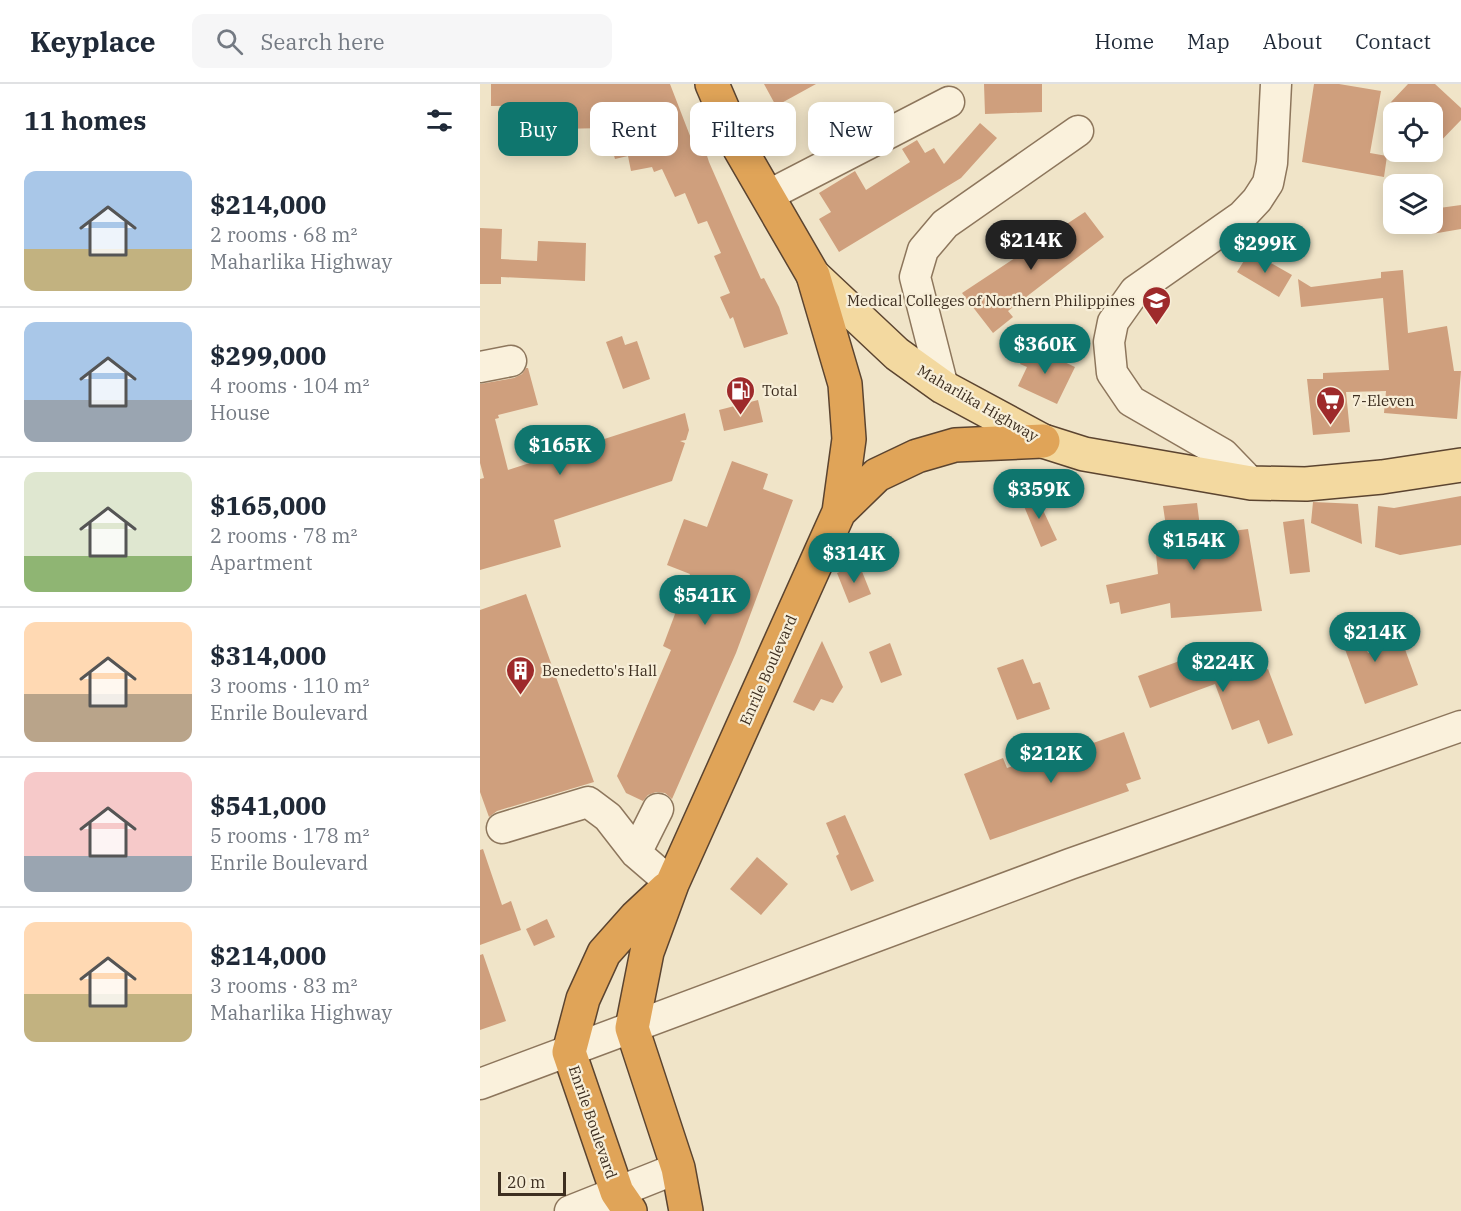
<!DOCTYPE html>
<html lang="en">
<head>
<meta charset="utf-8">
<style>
	body { margin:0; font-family:"IBM Plex Serif",serif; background:#f6f6f7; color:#1f2937; height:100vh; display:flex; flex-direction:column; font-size:22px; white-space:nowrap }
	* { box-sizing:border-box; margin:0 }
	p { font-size:20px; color:#747a83 }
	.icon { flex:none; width:33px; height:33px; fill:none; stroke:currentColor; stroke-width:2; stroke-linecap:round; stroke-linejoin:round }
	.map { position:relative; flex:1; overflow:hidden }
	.drawer { display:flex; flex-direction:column; background:#fff; width:480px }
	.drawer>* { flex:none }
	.top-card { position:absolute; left:18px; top:18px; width:570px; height:54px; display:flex; gap:12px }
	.fabs { position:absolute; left:903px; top:18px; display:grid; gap:12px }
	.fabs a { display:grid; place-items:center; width:60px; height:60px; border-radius:12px; background:#fff; box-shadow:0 3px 15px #0003; font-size:30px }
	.scale { position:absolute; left:18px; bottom:15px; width:68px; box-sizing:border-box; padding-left:6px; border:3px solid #3d2e20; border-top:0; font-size:16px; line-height:21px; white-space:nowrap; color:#3d2e20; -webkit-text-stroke:4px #f7eed8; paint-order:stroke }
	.price { position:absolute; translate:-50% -51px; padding:0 14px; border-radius:21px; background:#0f766e; color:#fff; font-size:20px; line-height:39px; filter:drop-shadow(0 2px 3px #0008) }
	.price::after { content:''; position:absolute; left:50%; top:36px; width:18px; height:14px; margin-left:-9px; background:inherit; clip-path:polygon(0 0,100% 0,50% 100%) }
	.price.current { background:#222; color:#fff }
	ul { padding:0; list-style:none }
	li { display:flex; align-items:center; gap:18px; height:150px; padding:0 24px }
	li+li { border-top:2px solid #e0e1e3 }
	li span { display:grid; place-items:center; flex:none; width:168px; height:120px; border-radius:12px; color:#555 }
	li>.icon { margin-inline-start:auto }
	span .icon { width:72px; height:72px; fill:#fffc; stroke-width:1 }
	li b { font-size:26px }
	h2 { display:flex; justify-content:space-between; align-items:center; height:72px; padding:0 24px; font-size:26px }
	.chip { padding:0 21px; border-radius:12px; background:#fff; box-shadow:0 3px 15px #0003; font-size:21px; line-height:54px }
	.chip.current { background:#0f766e; color:#fff }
	header { display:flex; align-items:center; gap:36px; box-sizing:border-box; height:84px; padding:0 30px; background:#fff; border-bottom:2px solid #e0e1e3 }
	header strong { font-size:28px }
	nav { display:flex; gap:33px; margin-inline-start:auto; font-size:21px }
	.search { width:420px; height:54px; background:#f6f6f7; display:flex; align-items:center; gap:15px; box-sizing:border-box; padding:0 21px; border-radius:12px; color:#747a83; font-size:22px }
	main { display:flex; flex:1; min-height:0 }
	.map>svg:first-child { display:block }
</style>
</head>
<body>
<header>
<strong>Keyplace</strong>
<div class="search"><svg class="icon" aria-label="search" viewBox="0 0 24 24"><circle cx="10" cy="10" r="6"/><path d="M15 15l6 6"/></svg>Search here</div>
<nav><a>Home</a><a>Map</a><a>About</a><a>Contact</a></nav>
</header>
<main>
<section class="drawer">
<h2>11 homes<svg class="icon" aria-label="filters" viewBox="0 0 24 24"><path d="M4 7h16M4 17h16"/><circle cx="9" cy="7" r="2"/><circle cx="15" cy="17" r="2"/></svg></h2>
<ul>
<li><span style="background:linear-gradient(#a9c7e8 65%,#c2b280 0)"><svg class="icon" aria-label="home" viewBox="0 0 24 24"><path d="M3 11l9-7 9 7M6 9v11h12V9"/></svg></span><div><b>$214,000</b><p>2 rooms · 68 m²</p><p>Maharlika Highway</p></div></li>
<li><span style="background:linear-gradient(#a9c7e8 65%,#9aa5b1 0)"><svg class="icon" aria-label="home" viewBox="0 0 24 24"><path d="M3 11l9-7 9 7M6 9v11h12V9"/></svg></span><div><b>$299,000</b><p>4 rooms · 104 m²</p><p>House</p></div></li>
<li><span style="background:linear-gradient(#dfe7d0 70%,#8fb573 0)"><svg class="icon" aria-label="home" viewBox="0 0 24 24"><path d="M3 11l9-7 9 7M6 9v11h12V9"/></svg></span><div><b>$165,000</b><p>2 rooms · 78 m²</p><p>Apartment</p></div></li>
<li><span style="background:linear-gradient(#ffd9b3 60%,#b9a48a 0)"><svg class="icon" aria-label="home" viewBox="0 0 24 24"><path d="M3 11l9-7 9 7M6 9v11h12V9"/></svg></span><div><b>$314,000</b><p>3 rooms · 110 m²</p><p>Enrile Boulevard</p></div></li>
<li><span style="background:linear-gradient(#f6c9c9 70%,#9aa5b1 0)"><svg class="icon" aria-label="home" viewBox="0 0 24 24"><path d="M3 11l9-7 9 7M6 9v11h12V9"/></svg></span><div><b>$541,000</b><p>5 rooms · 178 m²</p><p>Enrile Boulevard</p></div></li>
<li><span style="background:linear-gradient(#ffd9b3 60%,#c2b280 0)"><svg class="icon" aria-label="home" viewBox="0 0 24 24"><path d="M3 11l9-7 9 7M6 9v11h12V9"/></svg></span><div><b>$214,000</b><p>3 rooms · 83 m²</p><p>Maharlika Highway</p></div></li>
</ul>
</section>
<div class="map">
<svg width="981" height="1127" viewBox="0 0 981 1127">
	<rect width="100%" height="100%" fill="#f0e4c8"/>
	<path fill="#cf9f7d" d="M11 0H190L212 57 221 53 229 78 257 142 281 195 284 194 299 223 308 250 264 264 253 233 250 235 240 213 250 209 234 172 241 169 227 137 218 140 205 109 195 113 182 85 174 88 172 83 151 87 148 72 135 75 126 44 77 45 76 21 11 22Z
		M284 0H336L296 22Z
		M504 0H562V28L505 30Z
		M834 0H859L901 7 890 69 907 72 904 93 822 78Z
		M928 0H955L981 24V36L952 66V28H922L911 18Z
		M500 39 517 54 481 94 359 168 339 135 351 128 339 109 375 87 386 106 430 78 422 65 437 56 445 69 454 64 464 80Z
		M981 121V145L952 150V125Z
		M605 128 624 153 528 227 533 233 513 249 482 209Z
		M0 144 22 145 21 175 57 177 58 157 106 159 105 197 21 193V200H0Z
		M770 167 812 191 799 213 757 188Z
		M923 186 928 249 967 242 974 287H981L977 335 904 329 906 307 866 308 870 348 833 351 827 295H843V289L909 286 903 214 821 223 818 195 831 203 901 194V188Z
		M142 252 145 261 157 257 170 295 143 305 126 258Z
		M548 261 595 283 577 320 538 302 547 283 540 280Z
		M46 284H48L58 321 18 331 19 334 15 335 28 386 205 329 209 346 206 356 200 357 205 359 192 397 74 436 81 463 0 486V395L4 394 0 379V300L34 294 42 290Z
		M278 316 283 338 244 347 239 326Z
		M252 377 288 390 283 405 313 416 256 569 192 715 185 709 176 708 168 711 163 717 146 709 137 692 191 566 183 562 210 490 187 481 204 435 227 443Z
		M555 409 577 456 561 463 541 415Z
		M981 412V461L920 471 895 463 898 422 914 424Z
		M833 418 878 420 882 460 831 439Z
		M717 419 721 451 768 445 782 527 691 534 690 519 641 530 639 518 630 520 626 501 678 490 674 450 687 449 683 422Z
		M824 435 830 488 810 490 803 438Z
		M379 480 391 510 369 519 357 489Z
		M46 510 114 698 17 727 9 733 0 708V526Z
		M874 528 888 569 922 557 938 601 885 620 854 535Z
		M342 557 363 603 353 619 341 615 334 627 313 618Z
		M410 559 422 591 401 599 389 568Z
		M719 570 725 586 756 574 764 594 788 585 813 651 788 660 779 636 752 646 735 600 670 624 658 592Z
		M543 575 553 600 560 598 570 625 537 636 517 584Z
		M644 648 661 695 646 700 649 707 510 756 484 690 523 674 527 684 564 671 561 663 583 655 588 668Z
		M365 731 394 797 371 807 356 772 359 770 346 739Z
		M3 765 22 821 31 817 41 846 0 861V766Z
		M277 773 308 800 281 831 250 805Z
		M67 835 75 853 54 862 46 845Z
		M3 870 26 937 0 946V871Z"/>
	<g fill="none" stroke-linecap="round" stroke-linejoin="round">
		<defs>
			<path id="minor" d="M287 112 469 18
				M0 283 31 277
				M463 303 435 193 443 166 465 140 598 47
				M771 399 743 370 651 317 632 289 629 258 633 238 655 207 762 132 777 116 788 99 792 79 796 0
				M22 744 108 718 128 733 156 769 192 800
				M156 769 178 725
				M0 1000 590 780 981 642
				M90 1127 198 1084"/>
			<path id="major" d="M333 191 417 270 463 303 563 357 604 370 771 399 826 400 902 393 981 381"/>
			<path id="highway" d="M359 428 397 391 437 372 475 361 563 357
				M150 1127 137 1108 89 968 103 915 124 869 156 833 186 805
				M206 1127 198 1084 152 944 167 868 192 800 359 428 369 355 365 300 333 191 260 65 232 0"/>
		</defs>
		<use href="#minor" stroke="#8d765c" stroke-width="33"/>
		<use href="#major" stroke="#5b4430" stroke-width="36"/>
		<use href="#highway" stroke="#5b4430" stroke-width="36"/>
		<use href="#minor" stroke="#faf1dc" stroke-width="30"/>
		<use href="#major" stroke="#f3d9a0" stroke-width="33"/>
		<use href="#highway" stroke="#e0a458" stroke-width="33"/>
	</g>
	<defs>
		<symbol id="university-pin" viewBox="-11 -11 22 30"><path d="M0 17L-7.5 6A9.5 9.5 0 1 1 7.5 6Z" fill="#9e2a2b" stroke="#f7eed8"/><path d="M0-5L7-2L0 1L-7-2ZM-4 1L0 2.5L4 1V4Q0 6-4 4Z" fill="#fff"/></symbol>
		<symbol id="fuel-pin" viewBox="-11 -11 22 30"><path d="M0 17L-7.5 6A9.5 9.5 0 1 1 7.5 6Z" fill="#9e2a2b" stroke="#f7eed8"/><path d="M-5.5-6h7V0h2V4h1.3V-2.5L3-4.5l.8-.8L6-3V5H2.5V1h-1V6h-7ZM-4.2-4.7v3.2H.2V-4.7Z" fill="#fff"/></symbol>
		<symbol id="supermarket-pin" viewBox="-11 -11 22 30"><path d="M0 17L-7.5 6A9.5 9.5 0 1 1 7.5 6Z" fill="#9e2a2b" stroke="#f7eed8"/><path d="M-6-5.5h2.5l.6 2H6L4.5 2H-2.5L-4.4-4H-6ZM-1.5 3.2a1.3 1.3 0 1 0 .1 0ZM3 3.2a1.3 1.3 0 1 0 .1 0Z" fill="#fff"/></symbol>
		<symbol id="building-pin" viewBox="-11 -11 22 30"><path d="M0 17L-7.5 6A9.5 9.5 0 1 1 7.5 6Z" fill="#9e2a2b" stroke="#f7eed8"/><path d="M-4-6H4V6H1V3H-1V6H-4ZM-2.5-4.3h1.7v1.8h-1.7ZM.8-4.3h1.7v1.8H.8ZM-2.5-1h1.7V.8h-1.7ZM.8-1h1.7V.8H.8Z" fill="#fff"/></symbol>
	</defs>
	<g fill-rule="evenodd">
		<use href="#university-pin" x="660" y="200" width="33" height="45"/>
		<use href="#fuel-pin" x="244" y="290" width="33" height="45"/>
		<use href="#supermarket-pin" x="834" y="300" width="33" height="45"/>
		<use href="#building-pin" x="24" y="570" width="33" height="45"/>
	</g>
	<g text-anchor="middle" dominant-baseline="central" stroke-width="4.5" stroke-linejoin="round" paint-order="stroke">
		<g font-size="15" fill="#3d2e20" stroke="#f7eed8" text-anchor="start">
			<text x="655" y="216" text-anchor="end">Medical Colleges of Northern Philippines</text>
			<text x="282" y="306">Total</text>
			<text x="872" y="316">7-Eleven</text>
			<text x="62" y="586">Benedetto's Hall</text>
		</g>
		<g font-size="15" fill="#3d2e20" stroke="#f7eed8">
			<text transform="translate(498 319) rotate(30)">Maharlika Highway</text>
			<text transform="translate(288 586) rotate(-66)">Enrile Boulevard</text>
			<text transform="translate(113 1038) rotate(71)">Enrile Boulevard</text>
		</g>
	</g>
</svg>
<div class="fabs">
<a><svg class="icon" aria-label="locate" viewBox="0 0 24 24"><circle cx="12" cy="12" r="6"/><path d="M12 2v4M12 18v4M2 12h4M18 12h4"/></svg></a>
<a><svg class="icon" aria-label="layers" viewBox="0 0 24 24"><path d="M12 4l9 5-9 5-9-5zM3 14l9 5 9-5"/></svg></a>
</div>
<div class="scale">20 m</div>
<b class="price current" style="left:551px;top:187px">$214K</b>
<b class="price" style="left:785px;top:190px">$299K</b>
<b class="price" style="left:565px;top:291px">$360K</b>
<b class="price" style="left:80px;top:392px">$165K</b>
<b class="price" style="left:559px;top:436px">$359K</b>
<b class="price" style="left:714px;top:487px">$154K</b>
<b class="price" style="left:374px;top:500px">$314K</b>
<b class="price" style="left:225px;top:542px">$541K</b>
<b class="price" style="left:895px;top:579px">$214K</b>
<b class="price" style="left:743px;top:609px">$224K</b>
<b class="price" style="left:571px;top:700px">$212K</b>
<div class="top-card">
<a class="chip current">Buy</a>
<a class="chip">Rent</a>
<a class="chip">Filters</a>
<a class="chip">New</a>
</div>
</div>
</main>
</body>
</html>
